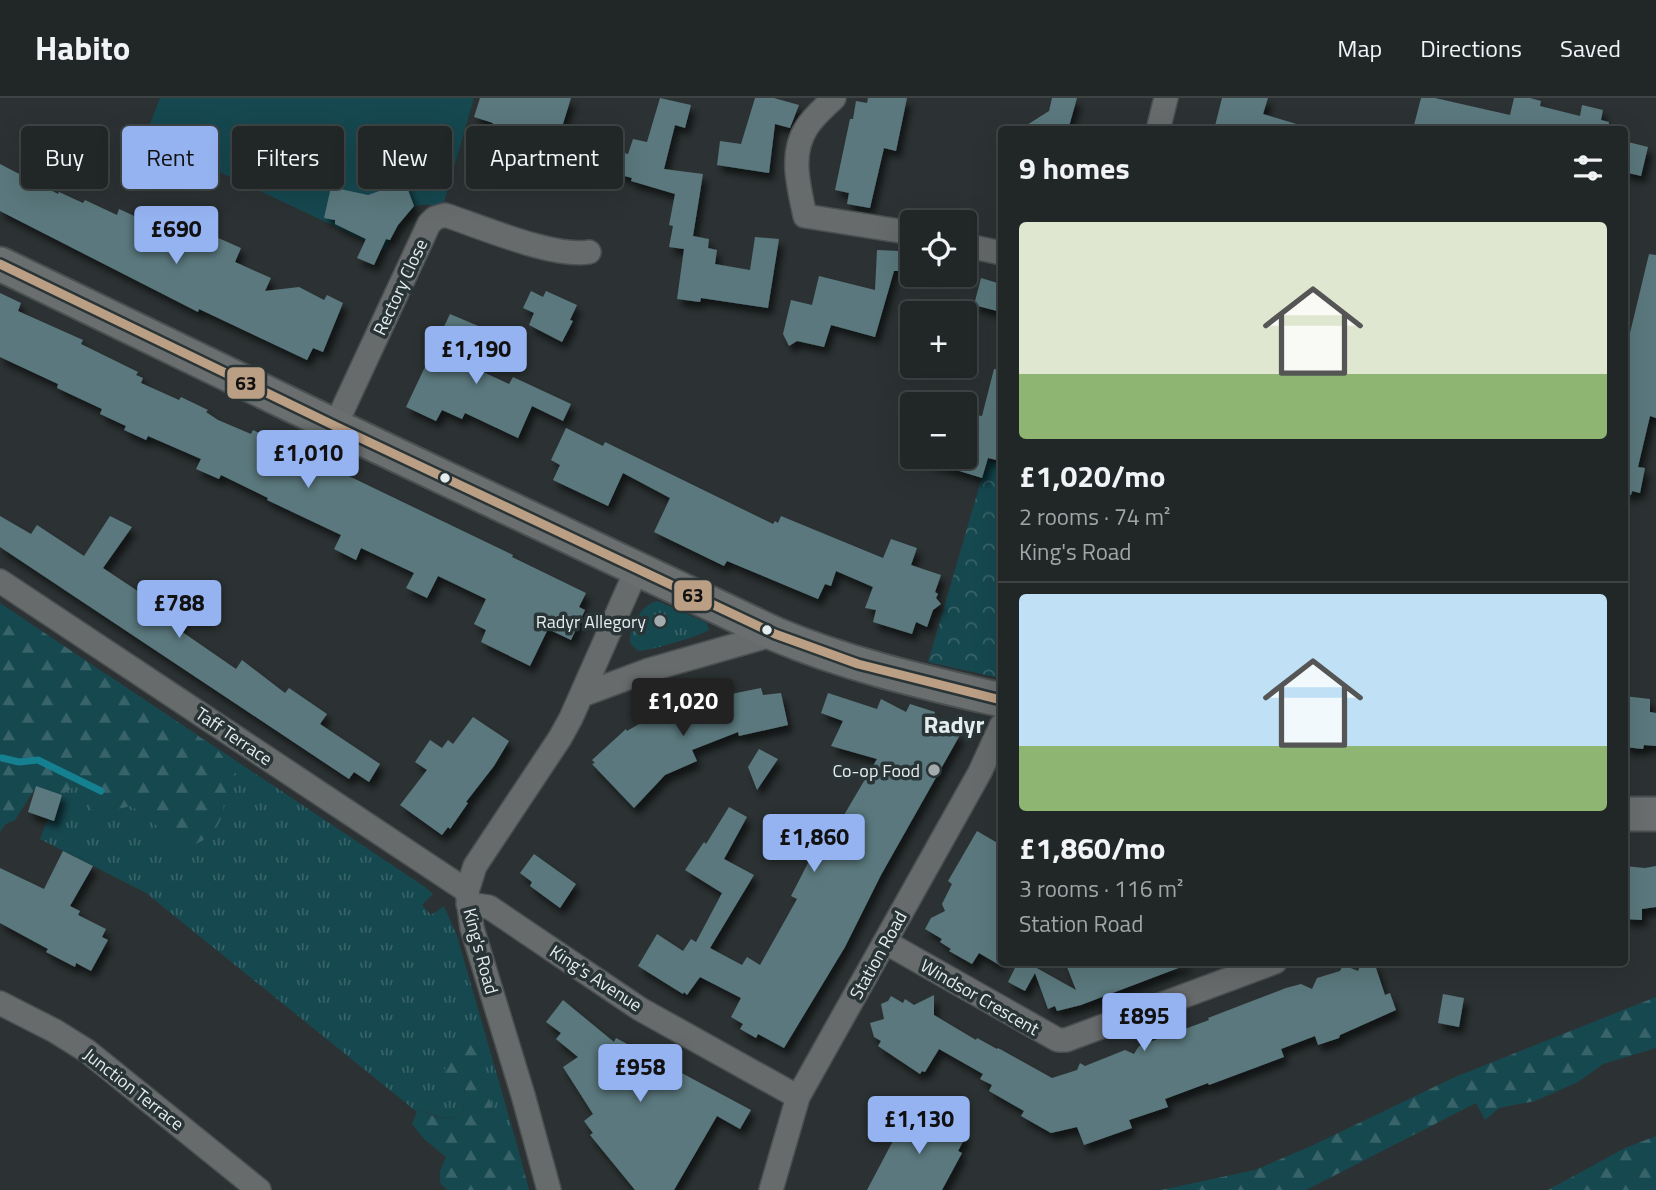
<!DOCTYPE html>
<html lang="en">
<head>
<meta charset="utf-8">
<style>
	body { margin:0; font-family:"Titillium Web",sans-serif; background:#292e2e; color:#f1f3f6; height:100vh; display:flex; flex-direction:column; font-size:26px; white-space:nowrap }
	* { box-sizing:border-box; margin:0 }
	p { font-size:23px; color:#a2a5a7 }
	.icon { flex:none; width:38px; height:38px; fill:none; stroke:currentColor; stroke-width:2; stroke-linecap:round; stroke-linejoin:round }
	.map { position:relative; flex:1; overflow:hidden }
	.sheet { position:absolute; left:998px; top:28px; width:630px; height:840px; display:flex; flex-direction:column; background:#212626; border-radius:7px; box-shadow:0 7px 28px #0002,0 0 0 2px #3e4343 }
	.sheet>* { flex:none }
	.hud { position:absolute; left:21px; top:28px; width:665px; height:63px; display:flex; gap:14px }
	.controls { position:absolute; left:900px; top:112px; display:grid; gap:14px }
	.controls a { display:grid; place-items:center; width:77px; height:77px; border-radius:7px; background:#212626; box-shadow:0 7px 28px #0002,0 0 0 2px #3e4343; font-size:35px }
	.price { position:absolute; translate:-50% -60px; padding:0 16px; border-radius:7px; background:#95b2f1; color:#111; font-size:23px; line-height:46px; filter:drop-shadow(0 2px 4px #0008) }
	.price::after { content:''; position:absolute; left:50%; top:42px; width:21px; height:16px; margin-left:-10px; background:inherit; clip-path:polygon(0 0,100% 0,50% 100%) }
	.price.active { background:#222; color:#fff }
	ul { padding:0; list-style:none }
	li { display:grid; align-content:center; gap:14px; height:371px; padding:0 21px }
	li+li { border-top:2px solid #3e4343 }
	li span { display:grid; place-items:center; height:217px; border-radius:7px; color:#555 }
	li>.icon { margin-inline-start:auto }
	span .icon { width:126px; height:126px; fill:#fffc; stroke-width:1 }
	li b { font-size:30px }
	h2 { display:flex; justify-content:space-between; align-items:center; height:84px; padding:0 21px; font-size:30px }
	.tag { padding:0 24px; border-radius:7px; background:#212626; box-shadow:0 7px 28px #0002,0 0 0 2px #3e4343; font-size:24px; line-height:63px }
	.tag.active { background:#95b2f1; color:#111 }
	header { display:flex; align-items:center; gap:42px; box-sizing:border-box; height:98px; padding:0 35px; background:#212626; border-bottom:2px solid #3e4343 }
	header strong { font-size:33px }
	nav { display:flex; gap:38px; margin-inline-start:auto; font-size:24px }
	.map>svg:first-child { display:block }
</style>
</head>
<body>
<header>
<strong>Habito</strong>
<nav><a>Map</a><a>Directions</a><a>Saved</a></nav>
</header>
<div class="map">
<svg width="1656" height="1092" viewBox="0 0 1656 1092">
	<defs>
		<pattern id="grass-tufts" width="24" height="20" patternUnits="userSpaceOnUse" patternTransform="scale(1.75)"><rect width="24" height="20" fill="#164850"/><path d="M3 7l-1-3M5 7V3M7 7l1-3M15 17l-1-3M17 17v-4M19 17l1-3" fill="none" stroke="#38636a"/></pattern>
		<pattern id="forest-firs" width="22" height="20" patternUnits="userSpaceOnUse" patternTransform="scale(1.75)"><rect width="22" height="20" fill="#164850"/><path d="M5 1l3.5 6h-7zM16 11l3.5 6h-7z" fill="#38636a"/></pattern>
		<pattern id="park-crowns" width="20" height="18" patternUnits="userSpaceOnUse" patternTransform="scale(1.75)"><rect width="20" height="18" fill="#164850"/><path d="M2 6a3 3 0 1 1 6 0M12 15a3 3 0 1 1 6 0" fill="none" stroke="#38636a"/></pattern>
		<filter id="shadow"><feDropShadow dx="4.5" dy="7" stdDeviation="3.5" flood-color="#0009"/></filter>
	</defs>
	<rect width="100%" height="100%" fill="#2c3233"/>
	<path fill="url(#grass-tufts)" d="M658 503 707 525 709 532C703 537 646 554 638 553L630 545C630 528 641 506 658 503Z
		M106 576 425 789 433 796 422 807 431 817 444 808 457 838 517 1047 496 1027 487 990 480 981V968L487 955 453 981 465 987 463 1015C448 1025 435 1018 419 1011L417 1014 146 795 40 741 48 721 54 722 62 697 36 688Z"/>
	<path fill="url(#forest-firs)" d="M0 505 216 650 236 676C234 690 230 690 225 701 223 706 224 713 222 718 214 740 197 748 175 752L151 721 131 708 113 712 103 718C87 712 88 705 86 690L75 688 62 697 36 689 15 722 6 726 0 734Z
		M1656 899V950L1603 966 1578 984 1535 1003 1499 1010 1485 1022 1476 1005 1306 1092H1161L1255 1072 1309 1049 1455 979Z
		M472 936 480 939 487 955 480 968V981L487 990 496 1027 517 1047 529 1092H447L440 1085V1073L446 1059 424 1041 412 1026 418 1011C434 1018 447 1026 463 1015L465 987 453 981 444 972 462 944Z
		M1656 1038V1092H1548L1625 1050Z"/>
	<path fill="url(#park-crowns)" d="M987 362 1001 365V570L999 580 928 564Z"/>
	<path fill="#164850" d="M160 0H474L443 108C436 108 427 106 420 107 403 111 393 138 385 152L145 39Z"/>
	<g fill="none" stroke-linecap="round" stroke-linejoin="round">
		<path stroke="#158090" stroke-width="7" d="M2 660 19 664 38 662 101 693"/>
	</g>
	<path fill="#5a787d" filter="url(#shadow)" d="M480 0H571L558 42 537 36 533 47 490 35 493 25 474 19Z
		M660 0 691 7 685 30 675 27 664 71 703 76 693 138 709 141 708 150 717 152 715 166 750 172 755 139 779 141 768 210 701 200 700 204 677 201 684 151 669 149 673 128 669 127 675 96 631 83 632 80 617 76 624 55 628 56 633 41 647 44Z
		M755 0H774L799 7 790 30 775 26 769 75 717 67 720 43 741 46Z
		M868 0H907L896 53 884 50 870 110 847 106 849 95 835 92 850 21H853L856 3 867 5Z
		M1052 0H1077L1068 32H1019L1049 13Z
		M1222 0H1268L1263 16 1300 27 1299 32H1214Z
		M1421 0H1435L1510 17 1514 0H1530L1541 3 1540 8 1580 18 1582 7 1603 12 1601 22 1609 24 1608 32H1434L1414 27Z
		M1624 43 1648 49 1641 78 1624 74Z
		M0 66 58 96 59 94 83 105 85 102 117 117 119 111 210 152 216 139 241 150 235 164 271 180 265 193 299 189 324 202 327 197 343 205 323 254 313 250 307 262 199 211 198 214 0 113Z
		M405 84 414 108 398 127 390 142 386 141 374 167 357 160 366 141 335 126V122L324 120 331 89 368 97Z
		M877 152 900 153 899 173H894L875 239 831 227 824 249 797 243 789 248 783 236 791 202 812 207 819 178 875 192Z
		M1649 156 1656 157V320L1650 318 1638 369 1645 370 1640 395 1632 393 1631 397 1624 396V260Z
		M981 180 1001 186V214L974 207Z
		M531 193 543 199 546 193 577 207 570 222 573 223 562 244 529 227 534 215 523 210Z
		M0 195 21 205 18 213 83 242 81 246 138 274 136 277 143 280 141 285 179 302 181 299 208 312 206 314 218 322 251 336 253 332 513 457 512 459 586 495 579 509 585 512 571 542 548 531 530 568 481 544 486 532 474 526 486 501 438 478 427 500 406 490 414 475 361 450 356 462 334 451 341 437 267 402 268 400 221 377 219 381 196 371 201 361 148 338 146 342 124 332 126 328 100 316 102 311 57 290 58 286 0 259Z
		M450 216 483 230 466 266 509 286 513 279 571 306 563 323 532 308 518 340 465 315 462 321 442 312 436 323 406 309Z
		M994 271 1001 272V363L988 360 982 380 927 363 928 359H964L975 317 982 318Z
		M566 330 603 348 605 344 773 426 775 423 778 425 781 418 883 460 891 441 917 450 911 467 941 477 935 494 938 496 936 500 941 506 933 512 927 529 916 524 912 536 873 524 876 512 865 510 873 489 836 473 831 488 825 486 818 501 727 463 724 468 654 434 670 400 623 375 608 408 553 382 560 367 551 362Z
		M0 418 31 436 37 427 84 458 110 418 132 429 103 470 183 523 178 531 236 571 242 562 285 595 289 590 327 616 320 626 380 666 369 684 354 674 349 681 0 449Z
		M761 590 763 597 781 595 788 627 739 638 738 634 692 652 697 663 665 677 634 710 592 666 595 665 592 662 626 631 627 633 658 615 657 612 703 594 706 601Z
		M828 595 877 611 881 601 906 614 910 606 935 614 932 621 960 637 881 777 845 849 784 950 758 936 756 940 740 931 743 926 731 919 741 900 700 879 687 897 684 894 683 896 638 868 657 836 683 853 691 841 696 844 722 795 685 772 704 744 706 746 729 709 747 719 724 761 754 777 710 850 742 867 747 859 760 867 797 801 791 798 826 730 834 734 877 661 831 648 843 623 821 615Z
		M1624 598 1650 601V614L1656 615V648L1644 647 1643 651 1624 649Z
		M473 619 509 643 494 668 466 704 468 705 450 731 448 729 442 737 400 707 427 672 415 664 430 642 442 650 448 642 453 646Z
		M759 651 778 661 757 692 748 669Z
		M36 688 62 697 54 723 28 714Z
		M977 733 1001 747V868L979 855 972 866 949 853 951 851 940 844 942 841 925 831 931 820 945 813 942 806 952 786 948 783Z
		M63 753 93 768 70 808 80 813 78 817 106 831 102 839 108 842 91 873 76 865 75 869 46 854 48 851 0 825V770L44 791Z
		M534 756 576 786 560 810 530 788 532 784 520 775Z
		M1624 768 1645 770 1656 768V809L1642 811V822L1624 821Z
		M1018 864H1026L1076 892 1065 864H1188L1189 866 1081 907 1057 913 1055 908 1048 911 1035 875 1025 893 1008 884Z
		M1362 864H1374L1385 897 1390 895 1396 912 1340 937 1339 940 1318 947 1315 938 1281 951 1284 959 1209 987 1208 985 1165 1001 1168 1009 1129 1022 1132 1030 1084 1047 1077 1029 1051 1035 1021 1018 1024 1013 989 993 992 987 980 981 983 976 939 951 925 974 922 973 920 976 878 948 881 943 874 939 870 925 884 921 881 906 888 903 891 898 903 905 905 901 914 907 934 897V917L976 942 977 940 997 951 998 950 1052 980 1077 972 1080 965 1085 968 1125 952 1134 956 1139 948 1209 922 1208 920 1286 890 1301 886 1312 891 1317 880 1340 873 1343 867 1358 873Z
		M1443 896 1464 900 1459 929 1438 925Z
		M563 902 614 944 616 940 751 1012 740 1031 717 1018 674 1092H635L590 1037 593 1035 584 1023 593 1016 563 969 578 959 556 941 561 935 546 924Z
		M913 1011 966 1038 958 1053 962 1055 942 1092H867L903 1024 906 1026Z"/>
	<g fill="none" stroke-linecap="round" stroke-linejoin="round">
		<defs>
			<path id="street" d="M834 0C825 9 814 18 807 29 789 56 799 89 805 118L912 135
				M1158 32 1166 0
				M964 147 1001 155
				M335 328 429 126 435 120 445 117C482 129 553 160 589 154
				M0 483 467 793
				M582 597 649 572 775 536
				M468 806 489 809 640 911 798 999
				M885 844 1058 942H1066L1275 864
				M0 905 55 933 87 953 259 1092
				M549 1092 523 997 472 830 467 793 475 768 560 640 571 620 637 471
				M771 1092 798 999 980 674 1001 628"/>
			<path id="secondary" d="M0 166 335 328 775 536C848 567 924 584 1001 602
				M1624 716H1656"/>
		</defs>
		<use href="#street" stroke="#4a4f50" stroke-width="26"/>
		<use href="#secondary" stroke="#4a4f50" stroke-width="37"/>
		<use href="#street" stroke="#686b6c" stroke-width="23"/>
		<use href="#secondary" stroke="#6a6e6e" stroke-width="33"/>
		<defs>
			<path id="bus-1" d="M0 166 335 328 775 536 858 566 1001 602"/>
		</defs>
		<use href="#bus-1" stroke="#293436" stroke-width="14"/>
		<use href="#bus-1" stroke="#bb9f85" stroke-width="9"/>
	</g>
	<g fill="#e5ecee" stroke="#293436" stroke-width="2.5">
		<circle cx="445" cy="380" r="6"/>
		<circle cx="767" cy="532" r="6"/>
	</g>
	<g fill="#a4abad" stroke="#293436" stroke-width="2.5">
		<circle cx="660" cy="523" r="7"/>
		<circle cx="934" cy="672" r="7"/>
	</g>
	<g text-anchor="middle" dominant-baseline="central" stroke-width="7" stroke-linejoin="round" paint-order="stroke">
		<g font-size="18" fill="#e5ecee" stroke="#293436">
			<text transform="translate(400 189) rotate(-65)">Rectory Close</text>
			<text transform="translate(234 638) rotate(34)">Taff Terrace</text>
			<text transform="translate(481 853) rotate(75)">King's Road</text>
			<text transform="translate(878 857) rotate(-61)">Station Road</text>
			<text transform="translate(596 880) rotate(33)">King's Avenue</text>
			<text transform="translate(980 899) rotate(30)">Windsor Crescent</text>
			<text transform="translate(134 991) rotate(38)">Junction Terrace</text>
		</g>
		<g font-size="18" fill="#e5ecee" stroke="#293436" text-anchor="end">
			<text x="646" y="523">Radyr Allegory</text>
			<text x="920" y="672">Co-op Food</text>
		</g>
		<g font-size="24" font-weight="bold" fill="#e5ecee" stroke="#293436">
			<text x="954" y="626">Radyr</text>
		</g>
	</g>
	<g stroke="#293436" stroke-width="2.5">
		<rect x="226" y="268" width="40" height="34" rx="7" fill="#bb9f85"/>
		<rect x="673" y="481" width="40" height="33" rx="7" fill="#bb9f85"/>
	</g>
	<g font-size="19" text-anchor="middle" font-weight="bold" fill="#111">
		<text x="246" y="292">63</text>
		<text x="693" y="504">63</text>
	</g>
</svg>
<div class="controls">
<a><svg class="icon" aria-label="locate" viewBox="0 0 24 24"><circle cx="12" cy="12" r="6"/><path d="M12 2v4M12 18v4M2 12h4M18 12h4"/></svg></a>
<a>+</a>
<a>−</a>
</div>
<b class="price" style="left:176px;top:168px">£690</b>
<b class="price" style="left:476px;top:288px">£1,190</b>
<b class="price" style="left:308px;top:392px">£1,010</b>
<b class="price" style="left:179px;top:542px">£788</b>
<b class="price active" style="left:683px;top:640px">£1,020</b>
<b class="price" style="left:814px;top:776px">£1,860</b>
<b class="price" style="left:1144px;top:955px">£895</b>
<b class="price" style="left:640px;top:1006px">£958</b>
<b class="price" style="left:919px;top:1058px">£1,130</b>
<div class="hud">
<a class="tag">Buy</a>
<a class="tag active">Rent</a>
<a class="tag">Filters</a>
<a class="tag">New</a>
<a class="tag">Apartment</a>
</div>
<section class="sheet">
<h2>9 homes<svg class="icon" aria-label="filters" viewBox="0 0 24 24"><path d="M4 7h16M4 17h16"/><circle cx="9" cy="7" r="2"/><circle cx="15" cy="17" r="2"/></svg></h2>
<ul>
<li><span style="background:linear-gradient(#dfe7d0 70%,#8fb573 0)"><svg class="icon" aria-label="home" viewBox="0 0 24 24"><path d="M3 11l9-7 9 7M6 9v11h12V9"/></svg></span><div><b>£1,020/mo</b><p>2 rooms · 74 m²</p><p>King's Road</p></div></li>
<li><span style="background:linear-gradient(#bfe0f5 70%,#8fb573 0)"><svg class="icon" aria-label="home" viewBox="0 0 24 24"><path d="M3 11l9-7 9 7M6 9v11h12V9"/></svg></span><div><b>£1,860/mo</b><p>3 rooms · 116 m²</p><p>Station Road</p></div></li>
</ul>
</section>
</div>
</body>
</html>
